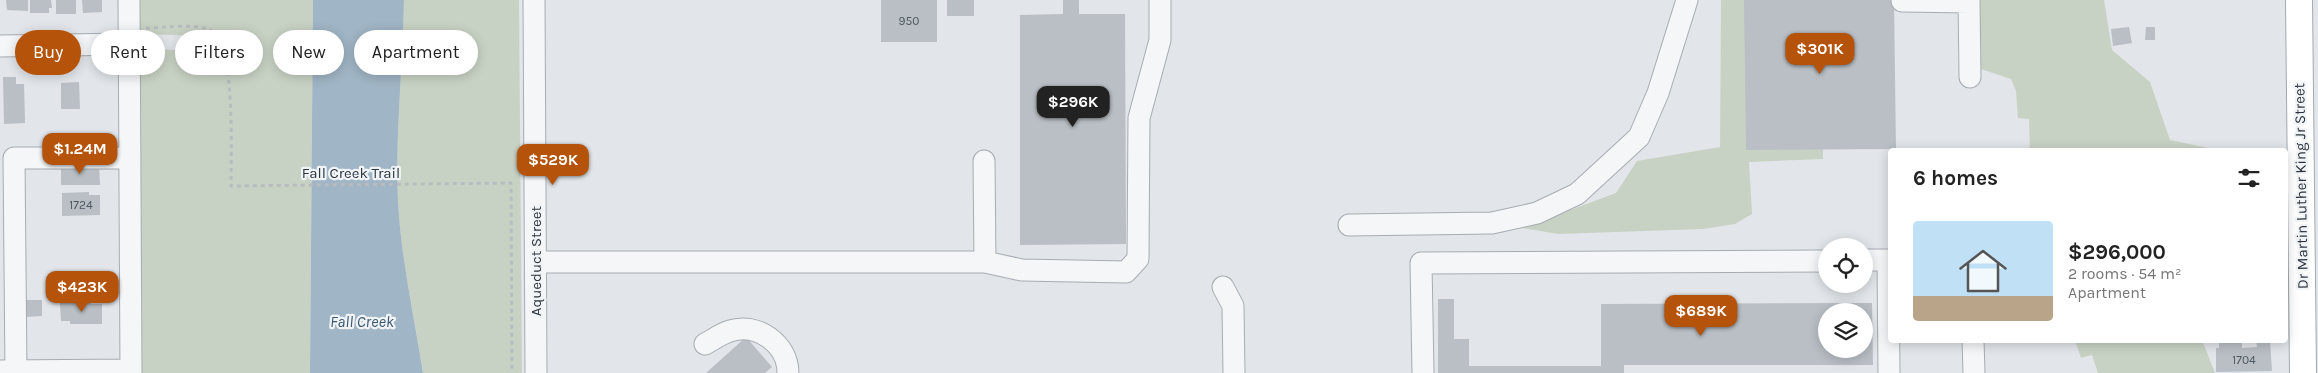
<!DOCTYPE html>
<html lang="en">
<head>
<meta charset="utf-8">
<style>
	body { margin:0; font-family:Karla,sans-serif; background:#f2f2f2; color:#222; height:100vh; display:flex; flex-direction:column; font-size:19px; white-space:nowrap }
	* { box-sizing:border-box; margin:0 }
	p { font-size:16px; color:#767676 }
	.icon { flex:none; width:28px; height:28px; fill:none; stroke:currentColor; stroke-width:2; stroke-linecap:round; stroke-linejoin:round }
	.map { position:relative; flex:1; overflow:hidden }
	.sheet { position:absolute; left:1888px; top:148px; width:400px; height:195px; display:flex; flex-direction:column; background:#fff; border-radius:5px; box-shadow:0 2px 12px #0003 }
	.sheet>* { flex:none }
	.top-card { position:absolute; left:15px; top:30px; width:475px; height:45px; display:flex; gap:10px }
	.controls { position:absolute; left:1818px; top:238px; display:grid; gap:10px }
	.controls a { display:grid; place-items:center; width:55px; height:55px; border-radius:50%; background:#fff; box-shadow:0 2px 12px #0003; font-size:25px }
	.price { position:absolute; translate:-50% -42px; padding:0 11px; border-radius:10px; background:#b45309; color:#fff; font-size:16px; line-height:32px; filter:drop-shadow(0 1px 2px #0008) }
	.price::after { content:''; position:absolute; left:50%; top:30px; width:15px; height:11px; margin-left:-8px; background:inherit; clip-path:polygon(0 0,100% 0,50% 100%) }
	.price.current { background:#222; color:#fff }
	ul { padding:0; list-style:none }
	li { display:flex; align-items:center; gap:15px; height:125px; padding:0 25px }
	li+li { border-top:1px solid #e0e0e0 }
	li span { display:grid; place-items:center; flex:none; width:140px; height:100px; border-radius:5px; color:#555 }
	li>.icon { margin-inline-start:auto }
	span .icon { width:60px; height:60px; fill:#fffc; stroke-width:1 }
	li b { font-size:21px }
	h2 { display:flex; justify-content:space-between; align-items:center; height:60px; padding:0 25px; font-size:21px }
	.chip { padding:0 18px; border-radius:22px; background:#fff; box-shadow:0 2px 12px #0003; font-size:18px; line-height:45px }
	.chip.current { background:#b45309; color:#fff }
	.map>svg:first-child { display:block }
</style>
</head>
<body>
<div class="map">
<svg width="2318" height="373" viewBox="0 0 2318 373">
	<rect width="100%" height="100%" fill="#e2e5e9"/>
	<path fill="#c8d2c4" d="M136 0H313L310 373H137L138 55 148 49 203 51 202 36 139 34Z
		M404 0H519L522 373H423C414 316 401 259 398 201 395 134 403 67 404 0Z
		M1721 0H1744L1823 149V159L1749 162 1752 214 1735 224 1703 229 1558 234 1522 228 1616 193 1637 161 1720 147Z
		M1977 0H2104L2112 50 2150 82 2170 140 2208 148V150H2030L2029 119 2018 118 2016 91 2011 79 1981 69 1979 65Z
		M2075 340H2202L2215 373H2098L2092 355 2081 358Z"/>
	<path fill="#a0b5c5" d="M313 0H404C403 67 395 134 398 201 401 259 414 316 423 373H310Z"/>
	<path fill="#b9bfc5" fill-rule="evenodd" d="M6 0H28V11L7 10Z
		M30 0H51L52 8H49V13H30Z
		M56 0H76V14H56Z
		M82 0H102V12L83 13Z
		M881 0H937V42H881Z
		M947 0H974V16H947Z
		M1063 0H1079V14H1125L1126 244 1020 245V15L1063 14Z
		M1744 0H1894L1896 149 1746 150Z
		M2129 27 2132 43 2113 46 2111 29Z
		M2146 27H2155V40H2145Z
		M3 77H16V84H24L25 123 4 124Z
		M79 82 80 109H61V83Z
		M61 164H99L100 185H61Z
		M89 192V195H100V215L62 216V193Z
		M1438 299H1454V339H1469V366H1601V304L1872 303 1873 365H1624V373H1438ZM1826 311H1864V349H1826Z
		M25 300H42V316L25 317Z
		M91 301V304H102V324H70V321H61L60 303Z
		M746 337 772 367 765 373H706Z
		M2219 340H2242V348L2257 347 2256 340H2270L2272 371 2216 372V348H2219Z"/>
	<g fill="none" stroke-linecap="round" stroke-linejoin="round">
		<defs>
			<path id="minor" d="M129 0 131 373
				M534 0 536 373
				M1969 0 1970 77
				M1902 1 1969 2
				M0 46 129 44
				M1349 225 1492 223 1537 213 1577 194 1639 137 1658 93 1687 0
				M1864 260H1888L1889 373
				M536 262H985L984 161
				M985 262 1022 270 1126 272 1138 259 1139 118 1160 40V0
				M1223 287 1233 306 1234 373
				M1973 340 1974 373
				M705 344C713 340 722 333 730 331 757 322 788 344 788 373
				M0 371 131 370
				M16 373 14 158H130
				M1423 373 1421 263 1826 261"/>
			<path id="major" d="M2299 0 2303 373"/>
		</defs>
		<use href="#minor" stroke="#a7acb3" stroke-width="23"/>
		<use href="#major" stroke="#a2aab3" stroke-width="28"/>
		<path stroke="#b8bcc0" stroke-width="3" stroke-dasharray="4 4" stroke-linecap="butt" d="M146 28C163 28 200 22 214 32 235 47 231 158 231 186L511 183 512 373"/>
		<use href="#minor" stroke="#f4f6f7" stroke-width="21"/>
		<use href="#major" stroke="#fff" stroke-width="26"/>
	</g>
	<g text-anchor="middle" dominant-baseline="central" stroke-width="4.5" stroke-linejoin="round" paint-order="stroke">
		<g font-size="12" fill="#4e5760">
			<text x="909" y="21">950</text>
			<text x="81" y="205">1724</text>
			<text x="2244" y="360">1704</text>
		</g>
		<g font-size="15" fill="#2b343f" stroke="#f1f4f6">
			<text x="351" y="173">Fall Creek Trail</text>
			<text transform="translate(2301 186) rotate(-91)">Dr Martin Luther King Jr Street</text>
			<text transform="translate(536 261) rotate(-90)">Aqueduct Street</text>
		</g>
		<g font-size="16" font-style="italic" fill="#39566f" stroke="#f1f4f6">
			<text x="362" y="321">Fall Creek</text>
		</g>
	</g>
</svg>
<div class="controls">
<a><svg class="icon" aria-label="locate" viewBox="0 0 24 24"><circle cx="12" cy="12" r="6"/><path d="M12 2v4M12 18v4M2 12h4M18 12h4"/></svg></a>
<a><svg class="icon" aria-label="layers" viewBox="0 0 24 24"><path d="M12 4l9 5-9 5-9-5zM3 14l9 5 9-5"/></svg></a>
</div>
<b class="price" style="left:1820px;top:75px">$301K</b>
<b class="price current" style="left:1073px;top:128px">$296K</b>
<b class="price" style="left:80px;top:175px">$1.24M</b>
<b class="price" style="left:553px;top:186px">$529K</b>
<b class="price" style="left:82px;top:313px">$423K</b>
<b class="price" style="left:1701px;top:337px">$689K</b>
<div class="top-card">
<a class="chip current">Buy</a>
<a class="chip">Rent</a>
<a class="chip">Filters</a>
<a class="chip">New</a>
<a class="chip">Apartment</a>
</div>
<section class="sheet">
<h2>6 homes<svg class="icon" aria-label="filters" viewBox="0 0 24 24"><path d="M4 7h16M4 17h16"/><circle cx="9" cy="7" r="2"/><circle cx="15" cy="17" r="2"/></svg></h2>
<ul>
<li><span style="background:linear-gradient(#bfe0f5 75%,#b9a48a 0)"><svg class="icon" aria-label="home" viewBox="0 0 24 24"><path d="M3 11l9-7 9 7M6 9v11h12V9"/></svg></span><div><b>$296,000</b><p>2 rooms · 54 m²</p><p>Apartment</p></div></li>
</ul>
</section>
</div>
</body>
</html>
